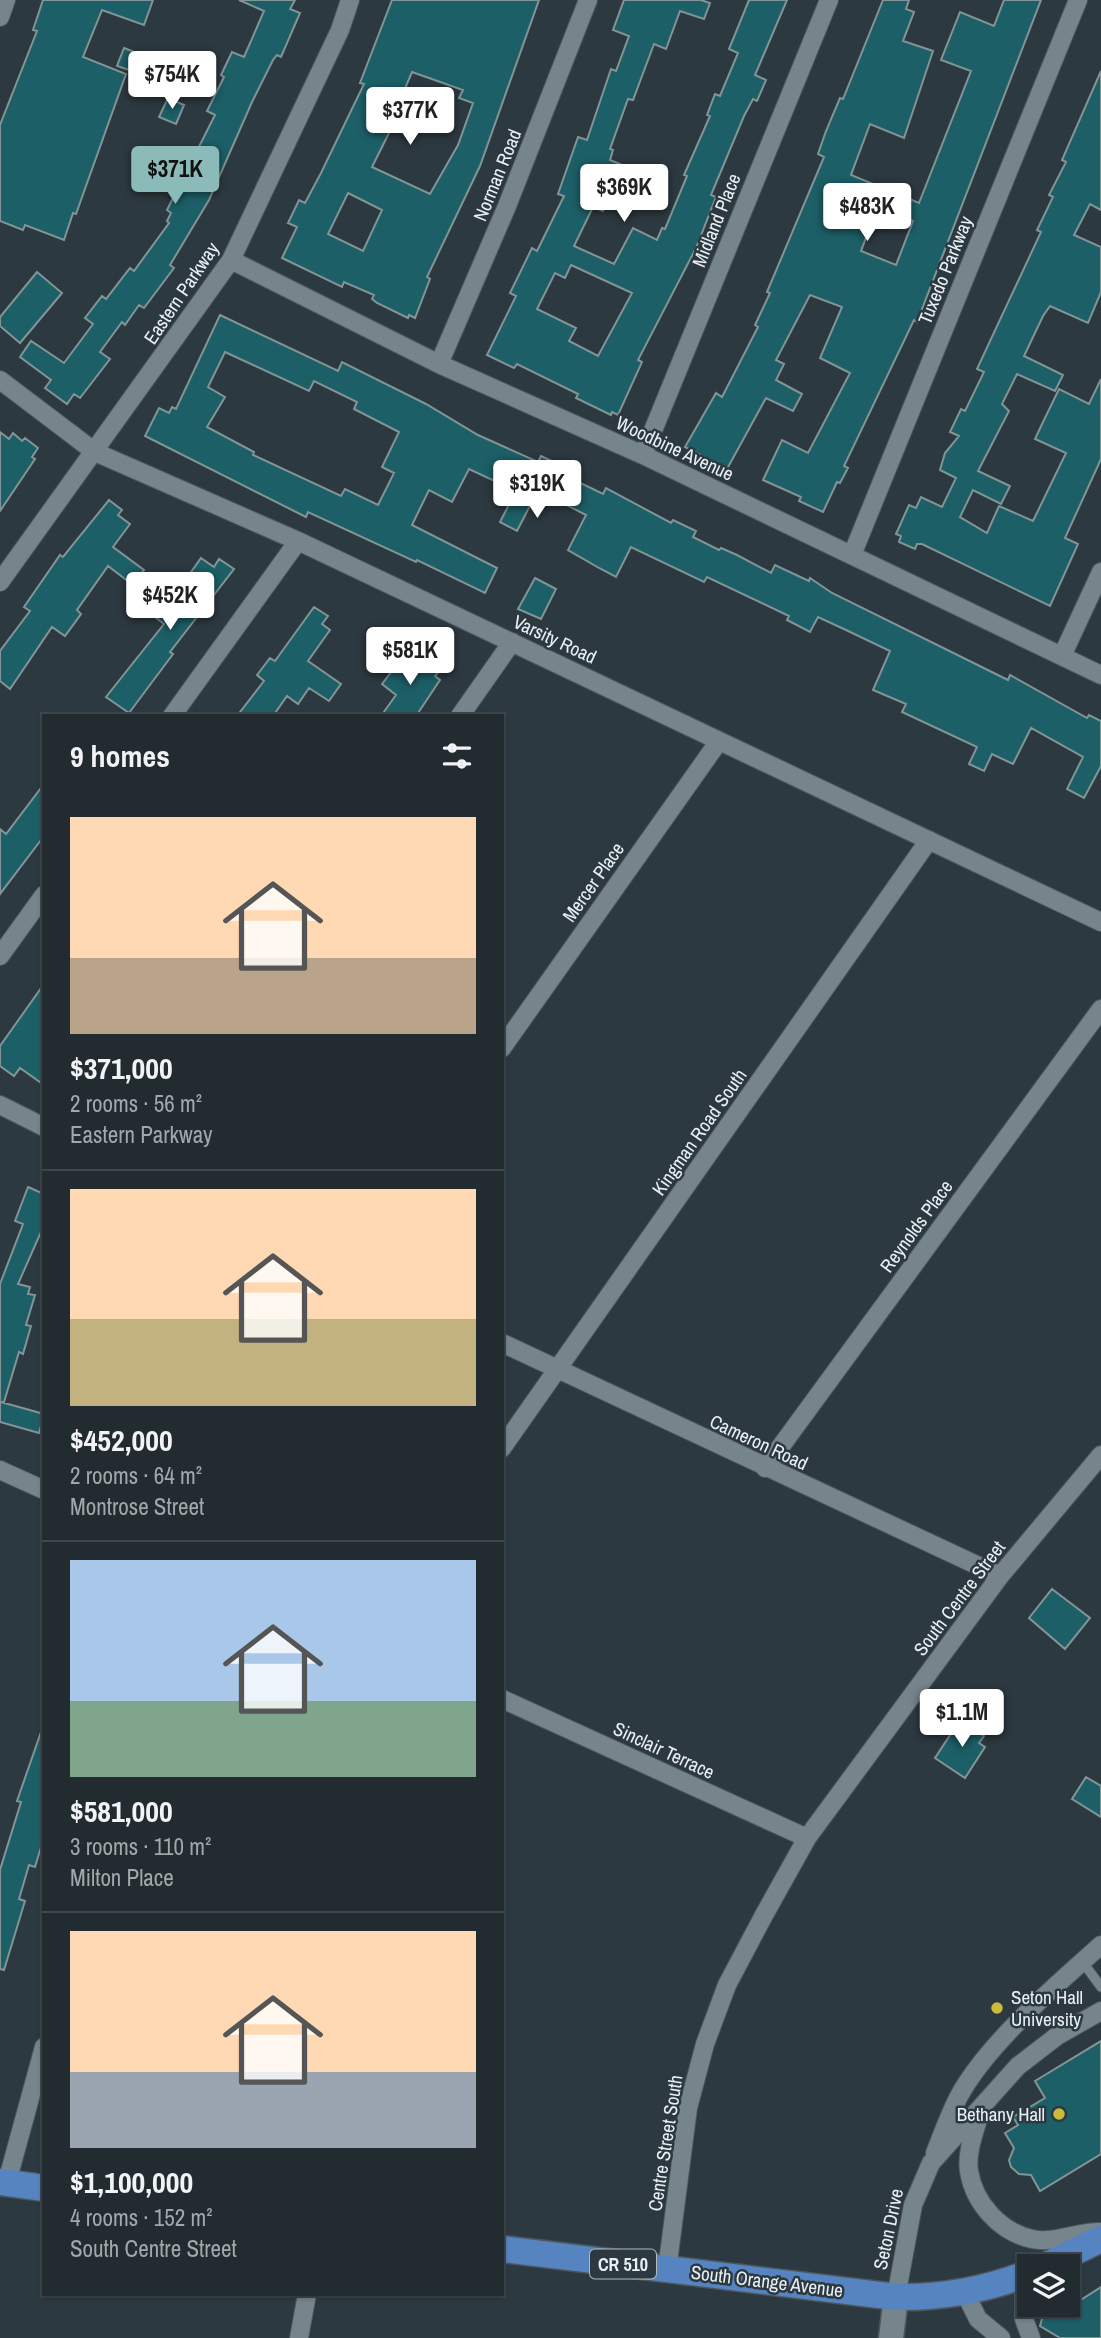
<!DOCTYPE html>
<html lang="en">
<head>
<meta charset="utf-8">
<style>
	body { margin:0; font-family:"Archivo Narrow",sans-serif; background:#2a3338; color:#f1f3f6; height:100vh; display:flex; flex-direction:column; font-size:26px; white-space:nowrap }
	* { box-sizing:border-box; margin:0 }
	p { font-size:23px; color:#a2a7ab }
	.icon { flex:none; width:38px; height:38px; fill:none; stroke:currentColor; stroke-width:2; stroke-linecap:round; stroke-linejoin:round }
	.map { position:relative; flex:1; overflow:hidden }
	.sheet { position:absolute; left:42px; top:714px; width:462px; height:1582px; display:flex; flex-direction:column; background:#222b30; border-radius:0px; box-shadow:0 2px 5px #0004,0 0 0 2px #3f474c }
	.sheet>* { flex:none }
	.tools { position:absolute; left:1017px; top:2254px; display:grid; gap:14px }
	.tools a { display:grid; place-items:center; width:63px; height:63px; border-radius:0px; background:#222b30; box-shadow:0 2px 5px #0004,0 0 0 2px #3f474c; font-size:35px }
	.price { position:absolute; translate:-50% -60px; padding:0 16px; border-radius:7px; background:#fff; color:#222; font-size:23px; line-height:46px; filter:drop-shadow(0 2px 4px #0008) }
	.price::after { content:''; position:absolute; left:50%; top:42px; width:21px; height:16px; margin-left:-10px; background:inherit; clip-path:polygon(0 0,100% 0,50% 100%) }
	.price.on { background:#8bbbb9; color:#111 }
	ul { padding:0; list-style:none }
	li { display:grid; align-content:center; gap:14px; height:371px; padding:0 28px }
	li+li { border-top:2px solid #3f474c }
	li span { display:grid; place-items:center; height:217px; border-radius:0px; color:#555 }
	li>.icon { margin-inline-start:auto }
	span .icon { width:126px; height:126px; fill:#fffc; stroke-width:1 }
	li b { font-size:30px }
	h2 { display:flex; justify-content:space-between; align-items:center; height:84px; padding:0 28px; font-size:30px }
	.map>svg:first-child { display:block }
</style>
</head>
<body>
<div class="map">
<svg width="1101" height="2338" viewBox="0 0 1101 2338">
	<rect width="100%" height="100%" fill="#2d3940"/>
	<path fill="#1d5f67" stroke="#829496" stroke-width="2" fill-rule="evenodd" d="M43 0H153L144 25 102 10 83 57 126 74 76 214 73 213 64 240 25 225 23 230 0 221V125L37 31 33 30Z
		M239 0H295L290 9 300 13 281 57 277 55 273 60 252 102 209 200 170 265 174 268 144 308 139 305 125 325 122 322 100 352 110 359 80 398 74 394 67 404 45 388 51 380 20 357 31 341 64 363 93 324 85 318 102 296 106 299 130 268 134 271 169 223 167 221 171 213 167 210 215 115 207 111 224 77 221 75 232 52 244 57 264 11Z
		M392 0H539L480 166 427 277 430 279 415 318 409 315 408 318 377 303 372 299 374 295 344 282 342 287 282 258 297 227 288 223 299 200 305 203 321 173 364 84 360 83ZM412 72 463 90 459 98 473 103 458 145 430 194 372 167 395 121 392 119ZM348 193 382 210 363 251 328 234Z
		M624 0H701L710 3 704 19 680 11 666 49 654 44 633 100 628 99 610 149 613 150 610 160 620 164 603 211 593 207 574 246 614 264 633 228 657 240 662 228 665 229 687 176 684 175 710 116 707 115 715 94 720 96 738 53 729 49 749 0H787L755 75 766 80 757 101 753 99 744 116 711 195 716 197 696 248 638 360 642 362 618 415 612 412 611 415 576 398 578 394 517 364 514 368 487 355 516 296 510 293 532 248 537 251 564 196 558 194 578 137 587 140 611 69 616 71 629 36 613 30ZM571 265 632 293 598 356 569 341 576 328 537 309 555 273 565 278Z
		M883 0H909L906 9 914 12 903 41 933 51 904 138 870 124 851 175 919 203 971 71 941 60 960 12 994 26 1004 0H1041L917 322 914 320 844 466 848 468 840 483 837 482 823 512 799 501 801 497 763 480 782 440 808 453 850 373 820 358 842 307 810 295 776 360 784 364 776 380 802 394 793 411 766 398 727 469 685 447 716 393 722 397 758 327 755 325 770 293 767 292 824 157 818 154 826 131 840 98 843 99ZM878 206 913 221 896 265 861 251Z
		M124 48 160 62 153 78 117 66Z
		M1101 71V210L1090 204 1074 235 1101 247V292L1088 323 1050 306 1043 316 1024 356 1063 375 1055 391 1017 374 1002 404 1009 411 978 471 1010 486 1001 504 973 490 960 517 987 533 999 506 1033 521 1066 453 1035 439 1043 422 1059 389 1089 404 1101 379V459L1065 538 1078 544 1050 606 922 544H917L915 549 899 542 901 536 896 534 909 505 916 508 921 497 942 507 956 478 940 470 945 453 959 436 950 432 961 409 965 411 984 372 977 369 1041 232 1037 230 1053 197 1049 195 1066 162 1062 160Z
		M168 98 184 105 176 124 159 117Z
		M37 272 62 293 20 343 0 326V317Z
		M220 315 338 371 342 362 426 404 478 435 538 462 541 456 565 467 562 474 603 494 606 488 671 523 673 520 696 531 693 537 719 550 721 548 737 555 771 573 775 565 809 581 810 578 832 593 1008 680 1010 675 1087 718 1089 715 1101 721V766L1084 798 1067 789 1083 757 1031 728 1013 764 992 754 984 771 969 764 977 747 902 712 906 704 873 690 890 651 846 630 818 617 810 632 787 620 789 616 707 577 704 582 631 547 616 577 599 568 568 550 586 515 551 497 548 502 535 496 517 531 500 522 516 491 469 469 452 502 429 490 412 525 497 568 485 593 417 560 416 562 308 512 306 517 145 436 159 408 169 413 172 407 176 409ZM225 352 309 391 314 381 357 402 354 409 399 432 382 467 394 473 378 505 345 489 341 496 253 455 254 452 207 427 225 397 208 387Z
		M0 432 9 439 13 433 22 441 25 438 38 448 32 457 35 459 0 511Z
		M109 500 122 510 118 515 130 524 113 547 144 570 133 585 108 566 77 610 81 614 65 636 52 627 10 689 0 681V651L30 611 24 607 60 555 63 557Z
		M201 558 214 567 219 559 234 569 170 652 173 654 129 713 106 697 164 624 155 617 165 605 169 608 192 577 189 575Z
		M535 578 556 589 541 619 518 609Z
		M314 607 328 616 322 624 330 630 308 661 341 684 329 701 309 688 298 704 287 696 273 716H237L264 681 257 675 270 658 275 661Z
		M406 653 423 665 426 660 440 670 435 676 440 680 416 716H381L396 695 382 684Z
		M44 784V836L0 894V829L6 834Z
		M44 984V1085L20 1068 14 1076 0 1066V1046Z
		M28 1187 44 1194 41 1232 18 1284 30 1287 28 1294 35 1295 26 1325 31 1326 23 1354 19 1352 4 1402H1L44 1414 39 1433 0 1422V1284L23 1224 15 1221Z
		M1052 1589 1090 1618 1065 1649 1029 1618Z
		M960 1720 984 1736 979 1743 985 1747 965 1778 935 1758Z
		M41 1732 44 1733V1837L35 1867 29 1865 19 1899 25 1901 4 1970 0 1969V1870L21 1802 17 1801Z
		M1086 1777 1101 1786V1817L1072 1799Z
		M1101 2041V2154L1040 2191 1031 2175 1019 2174 1011 2167 1009 2160 1014 2148 1005 2133 1018 2125 1013 2117 1045 2098 1035 2081Z
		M1101 2287V2338H1060L1040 2326 1043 2315 1079 2301Z"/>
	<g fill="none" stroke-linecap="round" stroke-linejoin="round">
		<defs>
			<path id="lane" d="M1082 1961 1101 1987"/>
			<path id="street" d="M0 17 6 0
				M231 260 439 364 643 455 1101 675
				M439 364 507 206 588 0
				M0 380 95 452 298 541 1101 922
				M643 455 829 0
				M852 555 1078 0
				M0 582 231 260 340 30 350 0
				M1062 656 1101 572
				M172 716 298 541
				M460 716 512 642
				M0 956 44 895
				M502 1048 719 741
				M0 1105 44 1127
				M502 1343 1000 1576
				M502 1448 929 840
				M765 1468 1101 1009
				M0 1470 44 1490
				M502 1699 807 1838
				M980 2113C975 2130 966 2153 969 2171 974 2203 1000 2232 1032 2239 1055 2244 1078 2231 1101 2232
				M935 2153C942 2135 949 2116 958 2098 985 2046 1056 1985 1101 1945
				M7 2182 44 2047
				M667 2270 688 2108 705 2044 727 1985 764 1915 807 1838 1000 1576 1101 1455
				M1024 2274V2319L1031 2338
				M965 2293 978 2319 1001 2338
				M896 2297 913 2205 931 2163 1018 2066 1057 2036 1101 2011
				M299 2338 307 2294"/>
			<path id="secondary" d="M891 2338 896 2297"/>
			<path id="primary" d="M0 2182 44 2188
				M502 2249 896 2297C943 2298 985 2290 1029 2273
				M1045 2266 1101 2239"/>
		</defs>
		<use href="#lane" stroke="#4c575d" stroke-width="11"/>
		<use href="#street" stroke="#4c575d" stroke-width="20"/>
		<use href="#secondary" stroke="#4c575d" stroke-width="27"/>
		<use href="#primary" stroke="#4c575d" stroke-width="29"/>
		<use href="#lane" stroke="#76848b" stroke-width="9"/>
		<use href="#street" stroke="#76848b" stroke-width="18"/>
		<use href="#secondary" stroke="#76848b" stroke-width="24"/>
		<use href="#primary" stroke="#5584c1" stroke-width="26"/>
	</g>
	<g fill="#c9bb3b" stroke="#2d3940" stroke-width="2.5">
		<circle cx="997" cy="2008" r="7"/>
		<circle cx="1059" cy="2114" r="7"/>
	</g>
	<g text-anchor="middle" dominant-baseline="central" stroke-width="5" stroke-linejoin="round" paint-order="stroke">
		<rect fill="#2d3940" stroke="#b1b9bf" stroke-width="2" x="590" y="2249.5" width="66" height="29" rx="5"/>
		<g font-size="18" font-weight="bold" fill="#e9f0f5">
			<text x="623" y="2264">CR 510</text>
		</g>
		<g font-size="19" fill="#e9f0f5" stroke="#2d3940">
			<text transform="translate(497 175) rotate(-68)">Norman Road</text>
			<text transform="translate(716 220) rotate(-68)">Midland Place</text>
			<text transform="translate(945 270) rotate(-68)">Tuxedo Parkway</text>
			<text transform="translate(181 293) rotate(-56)">Eastern Parkway</text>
			<text transform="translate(675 448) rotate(25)">Woodbine Avenue</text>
			<text transform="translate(555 639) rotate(25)">Varsity Road</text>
			<text transform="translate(593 882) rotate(-55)">Mercer Place</text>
			<text transform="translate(699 1132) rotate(-55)">Kingman Road South</text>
			<text transform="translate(916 1226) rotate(-54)">Reynolds Place</text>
			<text transform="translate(759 1442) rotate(25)">Cameron Road</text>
			<text transform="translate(959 1598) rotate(-53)">South Centre Street</text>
			<text transform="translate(664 1750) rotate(25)">Sinclair Terrace</text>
			<text transform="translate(665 2143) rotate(-81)">Centre Street South</text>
			<text transform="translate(888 2229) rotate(-78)">Seton Drive</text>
			<text transform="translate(767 2281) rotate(7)">South Orange Avenue</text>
		</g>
		<g font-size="19" fill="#e9f0f5" stroke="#2d3940" text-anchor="start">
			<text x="1011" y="1997">Seton Hall<tspan x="1011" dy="22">University</tspan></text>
			<text x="1045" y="2114" text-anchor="end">Bethany Hall</text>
		</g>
	</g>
</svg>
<div class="tools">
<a><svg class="icon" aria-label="layers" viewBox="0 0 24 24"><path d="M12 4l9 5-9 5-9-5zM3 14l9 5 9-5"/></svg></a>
</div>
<b class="price" style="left:172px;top:111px">$754K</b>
<b class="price" style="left:410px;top:147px">$377K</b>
<b class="price on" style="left:175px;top:206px">$371K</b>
<b class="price" style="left:624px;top:224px">$369K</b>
<b class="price" style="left:867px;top:243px">$483K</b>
<b class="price" style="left:537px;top:520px">$319K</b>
<b class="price" style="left:170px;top:632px">$452K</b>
<b class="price" style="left:410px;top:687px">$581K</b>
<b class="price" style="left:962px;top:1749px">$1.1M</b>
<section class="sheet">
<h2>9 homes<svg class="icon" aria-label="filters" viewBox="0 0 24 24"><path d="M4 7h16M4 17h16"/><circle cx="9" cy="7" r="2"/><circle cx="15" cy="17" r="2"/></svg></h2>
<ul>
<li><span style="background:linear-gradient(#ffd9b3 65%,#b9a48a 0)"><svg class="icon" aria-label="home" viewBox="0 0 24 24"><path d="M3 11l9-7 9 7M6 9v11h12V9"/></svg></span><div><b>$371,000</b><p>2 rooms · 56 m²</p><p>Eastern Parkway</p></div></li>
<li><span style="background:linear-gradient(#ffd9b3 60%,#c2b280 0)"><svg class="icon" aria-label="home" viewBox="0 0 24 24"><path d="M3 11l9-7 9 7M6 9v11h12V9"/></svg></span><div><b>$452,000</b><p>2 rooms · 64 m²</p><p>Montrose Street</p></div></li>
<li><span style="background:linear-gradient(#a9c7e8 65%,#7fa58c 0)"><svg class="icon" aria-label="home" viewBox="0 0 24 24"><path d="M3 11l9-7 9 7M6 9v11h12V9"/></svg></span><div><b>$581,000</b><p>3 rooms · 110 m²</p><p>Milton Place</p></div></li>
<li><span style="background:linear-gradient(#ffd9b3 65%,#9aa5b1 0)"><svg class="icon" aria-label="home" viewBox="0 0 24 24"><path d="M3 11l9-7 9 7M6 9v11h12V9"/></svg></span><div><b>$1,100,000</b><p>4 rooms · 152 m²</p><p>South Centre Street</p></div></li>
</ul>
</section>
</div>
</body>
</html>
